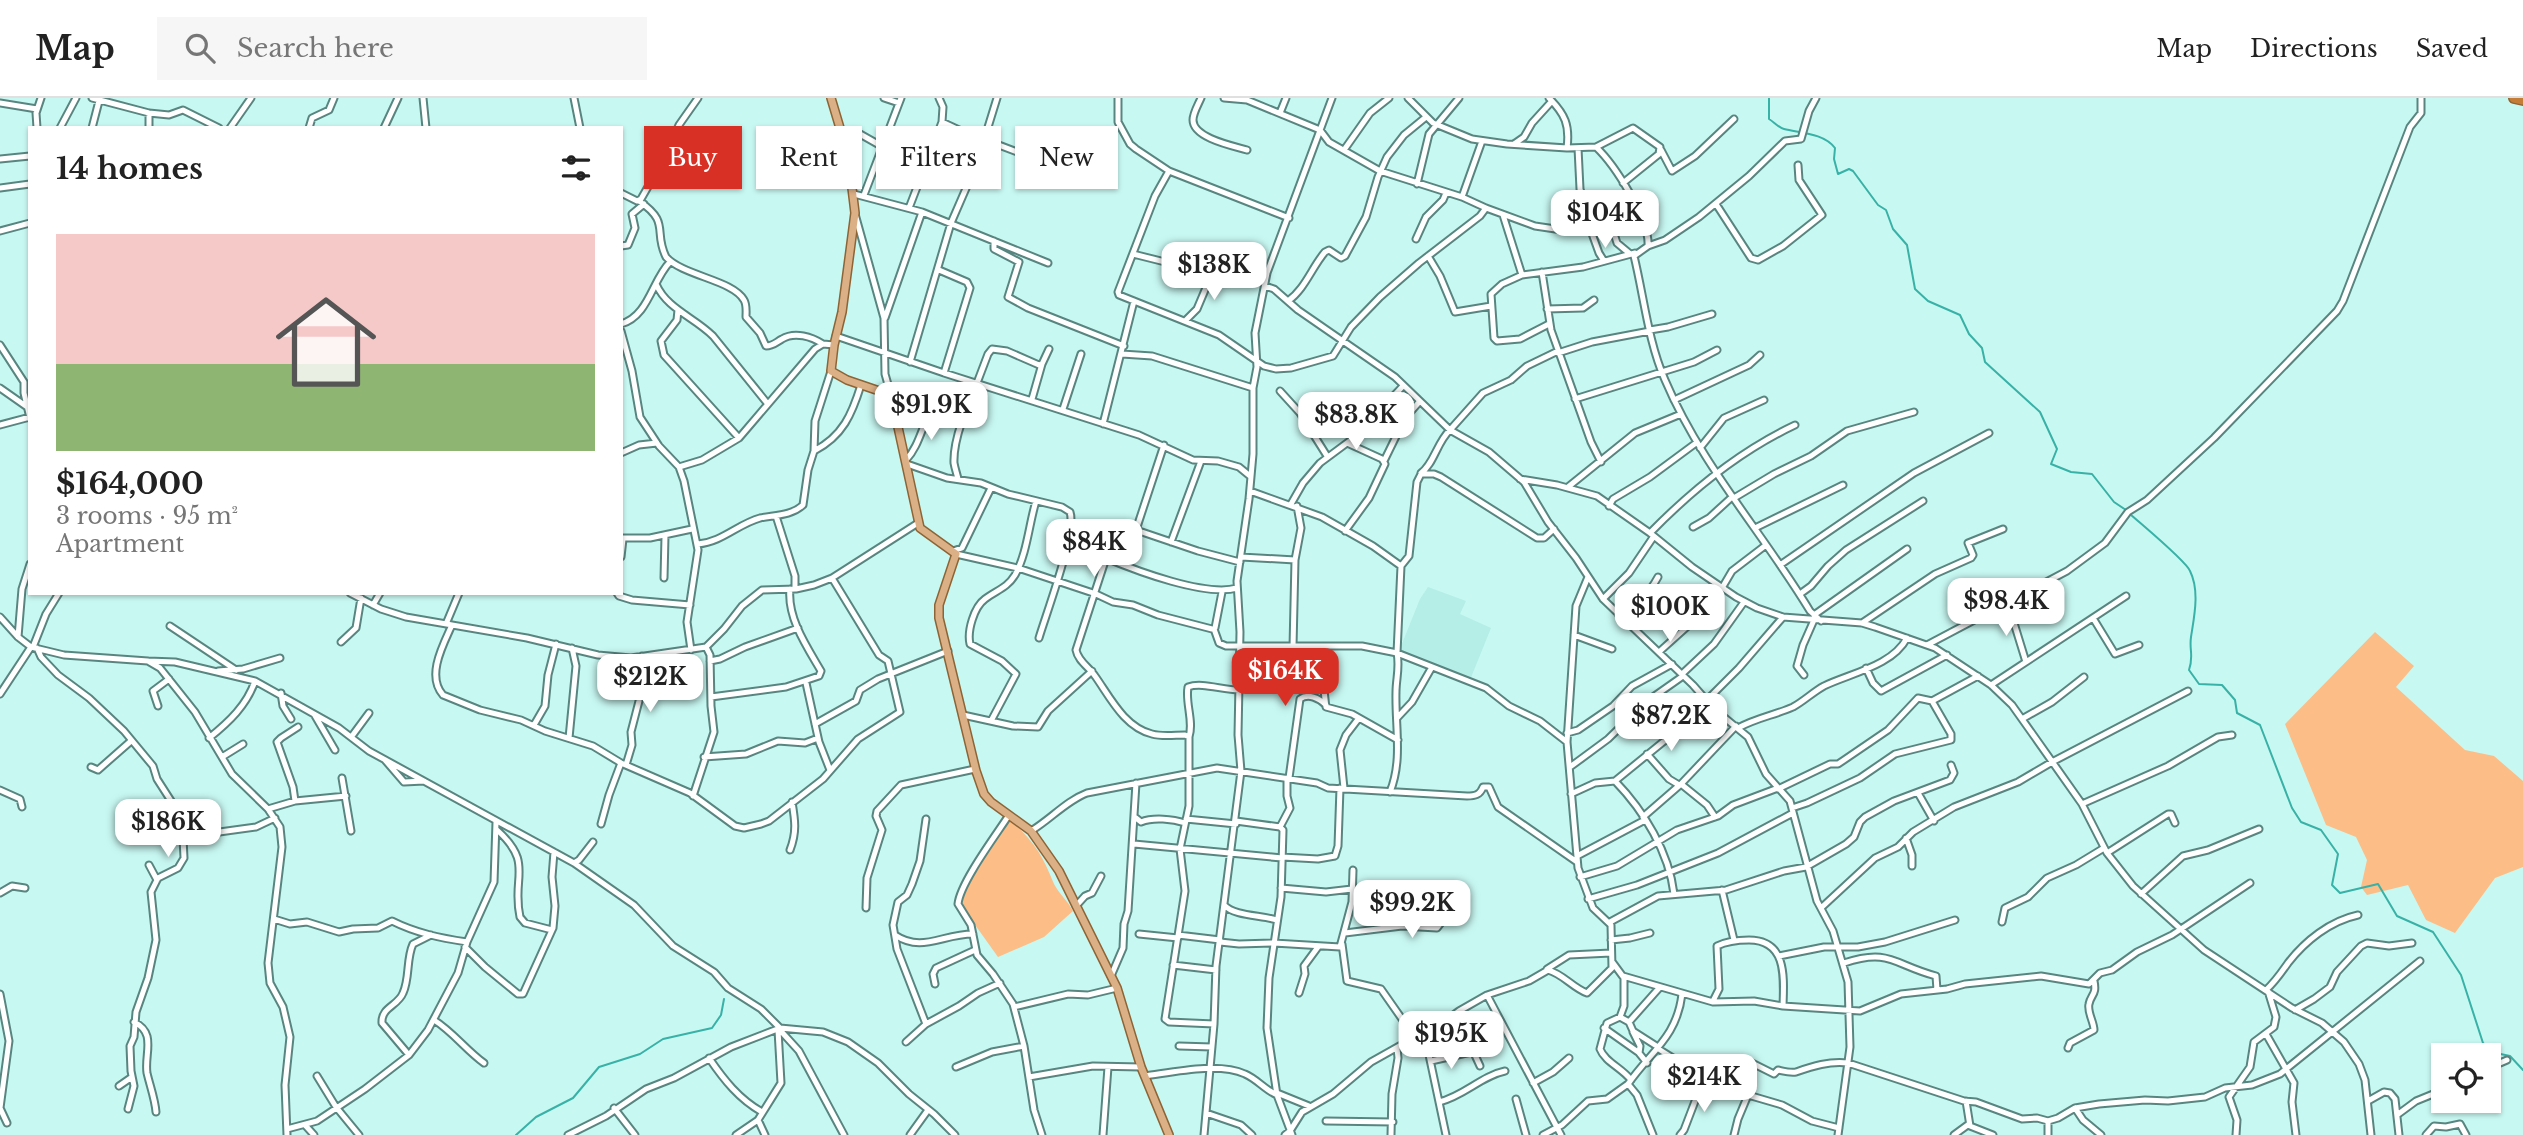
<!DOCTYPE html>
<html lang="en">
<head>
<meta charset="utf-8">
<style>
	body { margin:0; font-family:"Libre Baskerville",serif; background:#f6f6f6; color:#222; height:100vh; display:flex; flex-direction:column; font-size:26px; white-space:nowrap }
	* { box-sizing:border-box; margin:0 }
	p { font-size:23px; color:#767676 }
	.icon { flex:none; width:38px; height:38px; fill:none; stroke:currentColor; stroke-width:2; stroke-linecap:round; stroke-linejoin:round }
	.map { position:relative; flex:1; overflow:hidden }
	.sheet { position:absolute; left:28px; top:28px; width:595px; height:469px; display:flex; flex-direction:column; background:#fff; border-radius:0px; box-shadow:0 2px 5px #0004 }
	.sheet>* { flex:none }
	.guide { position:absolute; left:644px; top:28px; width:665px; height:63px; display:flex; gap:14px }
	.controls { position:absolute; left:2431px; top:945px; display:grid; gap:14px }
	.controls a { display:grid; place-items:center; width:70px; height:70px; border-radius:0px; background:#fff; box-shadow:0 2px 5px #0004; font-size:35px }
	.price { position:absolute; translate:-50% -60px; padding:0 16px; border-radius:14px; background:#fff; color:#222; font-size:23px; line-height:46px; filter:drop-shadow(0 2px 4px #0008) }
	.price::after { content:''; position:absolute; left:50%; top:42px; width:21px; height:16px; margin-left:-10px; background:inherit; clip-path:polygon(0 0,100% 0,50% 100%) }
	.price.active { background:#d93025; color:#fff }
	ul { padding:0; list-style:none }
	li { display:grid; align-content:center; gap:14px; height:371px; padding:0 28px }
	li+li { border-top:2px solid #e0e0e0 }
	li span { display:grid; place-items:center; height:217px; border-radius:0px; color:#555 }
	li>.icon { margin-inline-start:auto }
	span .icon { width:126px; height:126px; fill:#fffc; stroke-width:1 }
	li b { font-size:30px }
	h2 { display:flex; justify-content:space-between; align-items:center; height:84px; padding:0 28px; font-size:30px }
	.pill { padding:0 24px; border-radius:0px; background:#fff; box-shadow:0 2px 5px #0004; font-size:24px; line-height:63px }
	.pill.active { background:#d93025; color:#fff }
	header { display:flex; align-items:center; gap:42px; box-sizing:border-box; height:98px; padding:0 35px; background:#fff; border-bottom:2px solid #e0e0e0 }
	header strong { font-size:33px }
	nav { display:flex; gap:38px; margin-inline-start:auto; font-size:24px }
	.search { width:490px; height:63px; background:#f6f6f6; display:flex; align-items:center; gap:18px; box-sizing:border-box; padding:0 24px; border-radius:0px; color:#767676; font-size:26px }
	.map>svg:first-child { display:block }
</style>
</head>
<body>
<header>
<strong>Map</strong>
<div class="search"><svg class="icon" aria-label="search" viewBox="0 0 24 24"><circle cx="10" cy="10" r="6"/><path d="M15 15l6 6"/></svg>Search here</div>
<nav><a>Map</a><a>Directions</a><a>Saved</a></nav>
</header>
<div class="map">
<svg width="2523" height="1037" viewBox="0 0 2523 1037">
	<rect width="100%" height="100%" fill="#c8f8f2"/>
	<path fill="#b4eee7" d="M1428 489 1466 503 1460 516 1491 530 1470 582 1399 553 1420 501Z"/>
	<path fill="#fcbd87" d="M2375 534 2414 568 2396 589 2465 652 2494 658 2523 683V769L2495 780 2455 835 2426 822 2408 787 2367 797 2361 789 2367 762 2356 739 2326 727 2285 626Z
		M1007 719C1033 743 1041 753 1054 786 1059 796 1068 803 1073 813L1044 839 998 859 958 803 982 755 992 748Z"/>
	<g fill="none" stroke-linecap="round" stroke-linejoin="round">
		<path stroke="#38b1a7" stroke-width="2" d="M1769 0V21C1774 24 1779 30 1784 31 1800 35 1824 35 1835 50L1834 61 1838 76 1849 71 1853 73 1878 107 1886 112 1893 131 1907 147 1915 191 1928 203 1960 217 1969 236 1982 250 1985 264 2040 314 2057 351 2051 366 2071 374 2092 376 2114 404 2126 412
			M2130 416C2141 426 2186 463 2190 473 2200 493 2194 519 2191 539 2189 552 2194 558 2189 572L2199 586 2222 587 2235 602 2237 615 2260 627 2292 710 2301 724 2321 732 2338 756 2332 787 2340 795 2378 786 2397 818 2433 834 2461 877 2483 945 2491 954 2510 958 2523 972
			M516 1037 536 1019 573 1000 599 969 640 956 663 941 712 930 721 917 724 901"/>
		<defs>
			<path id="minor" d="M92 0 149 15 169 17 183 12 219 30
				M423 0 426 30
				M574 0 580 30
				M884 0 899 5
				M1118 0V24L1130 46 1136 51 1169 73 1289 120
				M1201 0C1198 7 1193 15 1193 22 1193 40 1233 48 1247 52
				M1224 0 1247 2 1320 32 1329 44 1380 73 1462 99 1486 110 1535 128 1569 133 1611 126 1627 122 1638 115
				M1408 0 1433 25 1472 41 1507 46 1567 50 1596 49C1615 67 1650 122 1648 148L1634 158C1644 199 1648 243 1665 282 1701 367 1763 435 1810 513L1821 523
				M1549 0C1565 16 1570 27 1567 50
				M0 5 37 11
				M1280 15 1286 0
				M942 24 983 43
				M37 30 36 15 41 0
				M60 30 76 0
				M92 30 99 3
				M149 30V15
				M230 30 251 0
				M309 30 312 20 329 12 334 0
				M384 30 398 0
				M842 34 860 36 883 49
				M983 41 1083 79
				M1514 46 1524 39 1532 25 1552 3
				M1596 49 1633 30 1660 49 1659 56 1623 85
				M1578 50 1580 91 1592 130
				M1344 52 1370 15 1389 0
				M1661 52 1672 73 1695 58 1734 21
				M0 61 30 58
				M1169 73 1155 98 1118 194 1119 197 1219 237 1264 268 1276 271 1291 270 1333 258 1351 229 1380 199 1419 165 1480 118 1486 110
				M1417 86 1429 36 1459 0
				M0 90 30 86
				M621 95 637 103 641 101 665 59 679 27 698 0
				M854 96 922 114 1048 165
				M864 97 901 0
				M1462 99 1482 43
				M639 103C671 125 653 133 666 159 683 178 733 182 744 202 747 207 746 213 746 219L760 235 766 248C773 248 775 245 782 241 795 233 812 239 823 246
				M1716 106 1751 160 1758 162 1783 148 1822 117 1799 82 1798 67
				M909 110 942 24 943 9 939 0
				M855 116 884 220 885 276 891 297 964 319
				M1503 117 1522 177
				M1611 126 1617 145 1629 155
				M1590 130 1599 155 1604 163
				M0 133 30 125
				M1416 141 1426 119 1443 102 1446 95
				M994 143V151L1019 164 1008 199 1028 210 1124 248
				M621 148 628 147 635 130 632 116 644 106
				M1648 148 1665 142 1699 119 1749 78 1785 43 1801 41 1809 13 1816 0
				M1133 156 1165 164 1210 181
				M1428 158 1440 178 1455 214 1491 208
				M939 172 967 184 970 190 944 275
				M1542 174 1551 232 1591 344 1601 364
				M656 186C667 211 694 219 713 238L767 305
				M1265 188 1274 191 1298 212 1395 279 1450 332 1489 354 1524 384 1548 424 1576 460 1603 501 1693 587 1714 611 1748 639 1766 676 1790 703 1817 803 1833 833 1848 884 1850 949 1838 1037
				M1288 203C1305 191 1312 169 1325 154L1329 152 1341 160 1345 158 1366 119 1378 79 1387 59 1404 37 1426 19
				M1547 211 1583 210 1594 202
				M678 212 677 222 661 243 664 257 739 340
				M885 220 922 114
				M1186 222 1197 211 1216 166
				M621 226C649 218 652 182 670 164
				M1549 226 1520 241 1497 243 1494 240 1491 196 1502 186 1522 177 1583 169 1635 155
				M1650 232 1668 229 1712 216
				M621 233 632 273 640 319 659 348 679 369 684 383 698 452 687 524 691 552
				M836 238 944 275 1139 337 1193 362 1218 363 1239 369 1250 378
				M0 247 24 284V295L30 320
				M1558 255 1592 244 1650 233
				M1122 256 1152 258 1253 290
				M910 264 951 125 977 65 997 0
				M977 285 988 256 992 251 1007 253 1039 267 1042 266 1049 251
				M0 290 30 311
				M1280 293 1300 315 1327 358
				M1032 301 1042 266
				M1575 301 1694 264 1717 252
				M1674 302 1749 267 1760 257
				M1063 311 1081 256
				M1103 326 1134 203
				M0 327 30 319
				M1450 332 1483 295 1511 282 1527 268 1558 253
				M1700 350 1724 320 1764 302
				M814 353 815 323 831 273
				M621 355 639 347 657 345
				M906 362C920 347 922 326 933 309
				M1384 363 1405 320 1420 303
				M907 366 947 380 981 385 1008 396 1062 409 1070 414C1077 434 1046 516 1039 540
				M679 369 702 362 739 340 815 251 823 246 834 247
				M1421 375C1434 366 1437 344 1450 332
				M958 381C957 376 955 371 954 365 953 342 967 306 978 286
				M1520 381 1557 387 1597 398 1650 435 1692 469 1736 499 1757 510 1783 519 1862 525 1875 529 1935 550 1991 587 2012 607 2034 638 2082 706 2107 755 2133 788 2204 852 2292 910 2322 925 2344 944 2359 966 2365 982 2371 1037
				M1568 389 1635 335 1681 316
				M1250 393 1322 419 1373 448 1401 468 1397 555C1400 569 1396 581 1396 594 1395 628 1403 662 1390 694
				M1734 400 1774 376 1811 358 1847 333 1914 314
				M1291 406 1303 385 1320 365 1355 339 1403 288
				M1609 408 1613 401 1650 379 1696 345
				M776 418 795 478V491
				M1693 429 1709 420 1732 399
				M1755 430 1843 387
				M1136 432 1164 347
				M1345 433 1369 400 1385 366 1382 361 1347 345
				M1650 435C1691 393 1742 352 1795 327
				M621 440H650L692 431
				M1171 444 1201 363
				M698 446C722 444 738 426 760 420 775 417 791 418 803 407L808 372 814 353C843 338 852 316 861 287
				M953 453 962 450 991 390
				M956 456 1018 470 1096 496 1113 504 1133 507 1158 517 1212 531 1215 530 1222 494
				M621 459 623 441
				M1241 459 1295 462 1293 549
				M1106 460C1137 473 1206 499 1237 490
				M1295 462 1301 430 1297 408
				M1780 467 1914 375 1989 335
				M1401 468 1409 458 1417 384 1421 376H1434L1441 379 1537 440H1544L1554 431
				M664 480 665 438
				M1722 490 1732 473 1766 447
				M350 495 381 511 406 519 527 540 598 557 631 560 706 549 724 531 742 508 762 492 796 491 814 487 832 480 918 425
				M617 495 619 498 632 502 690 507
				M1800 496 1811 488 1828 468 1846 452 1923 403
				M1603 501 1629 475 1654 438
				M2004 506 2014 525 2026 564
				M373 507 380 495
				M1618 516C1634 509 1649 496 1658 479
				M1814 517 1907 451
				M0 519 18 539 31 549 64 557 148 563 160 570 195 614 232 676 268 711 280 729 282 749 268 865 270 885 283 909 290 939 285 987 287 1037
				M2093 520 2115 556 2139 547
				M2015 522 2016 512 2027 494
				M1862 525 1935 476 1971 460 1973 457 1968 445 2003 431
				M446 526 459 495
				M452 527C443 547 426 578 443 597L480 612 521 622 545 633 593 648 621 665 690 695 735 728 744 730 761 726 769 723 823 681 858 641 900 614 888 563 879 557 832 480
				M170 528 236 572
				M1214 531 1219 545 1226 548H1362L1397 555 1486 590 1509 608 1540 623 1567 644
				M1574 537 1612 551
				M18 539 22 491 30 466
				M341 544 356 530 361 500
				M1927 547 2067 473 2105 445 2128 414 2147 402 2214 340 2337 213 2343 203 2410 29 2421 15V0
				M33 549 46 516 59 495
				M1294 549C1298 562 1311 564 1318 575 1325 585 1324 597 1326 609L1352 616 1398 642
				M37 550 41 559 58 577 89 600 124 633 153 668 157 681 182 720 184 760 178 770 158 780 151 794 156 842 148 880 136 914 134 939 130 948 131 973 134 988 128 1011
				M1659 554 1699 518
				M148 563 175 564 255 583 339 630 369 653 574 765 634 807 673 848 714 874 728 890 761 911 780 930 823 934 848 944 878 965 909 996 934 1016 955 1037
				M710 563 720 561 745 549 798 530
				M1866 570 1873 585 1881 593 1947 557
				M218 573 243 571 280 560
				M1682 576 1714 546 1744 504
				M1804 577 1797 568 1803 547 1814 522
				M806 585 819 644 830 672
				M1991 587 2126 498
				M281 595 283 608 291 621
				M0 596 31 549
				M711 599 786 589 819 578 821 573C807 549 787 520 790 491
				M1707 602 1739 570 1783 519
				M158 608 153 593 169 581
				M314 616 335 652
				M963 617 1013 628 1038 629 1048 613 1092 573
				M1397 620 1412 604 1432 569
				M2022 621 2052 604 2084 579
				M991 623 1016 576 1002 563 970 546C967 533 974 509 985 501 997 492 1007 490 1015 477 1027 456 1029 426 1036 403
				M815 626 856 603 860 592 878 581 948 553
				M534 627 545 608 548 577 556 546
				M1738 630C1756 620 1775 617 1793 609 1804 603 1813 594 1824 588 1851 575 1892 568 1907 540
				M1567 635 1578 632 1613 608 1632 588 1672 566
				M352 638 369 615
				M1189 639C1194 623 1185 605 1188 589 1202 584 1222 592 1239 592
				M209 640C229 624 247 607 255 583
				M569 640 576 568 572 550
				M1647 656 1669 681 1679 687
				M222 659 243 646
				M704 659 746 656 778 643 805 645 818 640
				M385 662 404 684 424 683
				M626 667 632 647 631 634 639 603 642 558
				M91 669 98 672 131 643
				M1570 669 1608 641 1646 604 1683 578
				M342 680 351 733
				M1289 680 1300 601C1308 595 1319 600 1326 607
				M1615 683 1663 644 1714 611
				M1681 686 1707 707 1715 719
				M1344 690 1340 652 1346 637 1359 620
				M1778 691 1830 666H1838L1844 662 1888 632 1918 600 1932 603
				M0 692 20 701 22 709
				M1918 695 1934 723
				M1571 696 1595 685 1615 683C1644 713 1669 754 1674 796
				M693 698 714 634 711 608 710 557 706 549
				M295 703 293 689 277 644 281 640 298 629
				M2082 706 2168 668 2218 639 2232 637
				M1792 710 1807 705 1860 680 1895 656 1951 642V636L1932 603 1978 578
				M268 711 295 703 346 698
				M1009 717C996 737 960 785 958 806L971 827 977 857 993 876 1013 906 1024 948 1034 1012 1042 1037
				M1643 719 1681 686 1736 628
				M1136 720 1141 724C1153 719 1173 721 1185 725
				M1186 721 1236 726
				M1236 723 1280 729 1283 732 1281 799 1269 880 1267 930 1277 997 1292 1037
				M601 726 609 697 621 665
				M1280 729 1290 710 1287 698V680
				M496 731C535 766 511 778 520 819L525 825 552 832
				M1031 733C1051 721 1066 703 1087 695L1217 670 1317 685 1328 690 1467 698C1475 698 1480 697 1483 689H1489L1498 709 1577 764
				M183 739 256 729 275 720
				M1906 740 1912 757V768
				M1134 746 1282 760
				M790 752C797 734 795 722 792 704
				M2107 755 2168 716H2171L2175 725
				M1577 758 1645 722
				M1282 759 1318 761 1335 758 1338 748 1340 690
				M574 765 579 762 593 744
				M149 767 157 782
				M1580 779 1617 768 1677 732 1718 718 1733 707 1778 690
				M1281 790 1326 794 1352 791
				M1722 792 1734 842
				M0 795 12 788 25 790
				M2141 796 2183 758 2208 752 2259 731
				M1588 801 1637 787 1718 755 1793 715
				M1224 807C1234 818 1260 817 1277 822
				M1076 808 1085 798 1092 795 1101 778
				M866 810 867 780 882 732 876 718 877 713 901 687 975 671
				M1821 810 1875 760 1898 749 1913 734 1954 709 2018 684 2052 664 2188 593
				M274 821 290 826 307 824 339 834 353 831 378 830 392 823C416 835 440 840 467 844
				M1610 824 1658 798 1726 792 1784 773 1806 769 1846 746 1854 739 1860 724 1865 719 1894 703 1950 682 1954 675 1951 667
				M2002 824 2005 810 2028 799 2047 780 2076 767 2104 750
				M1345 835 1402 828 1437 830 1447 817 1448 810
				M1139 836 1178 840
				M895 837C922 855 942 836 973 836
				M1178 837 1220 842
				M1611 842 1630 840 1650 835
				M1220 844 1239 846 1274 845 1340 849 1352 804 1353 772
				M1342 846 1347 883 1381 891 1416 941
				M465 849 485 869 518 896H523L553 830 555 808 552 779 554 754
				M1779 858 1824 849H1858L1885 844 1955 822
				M1613 865 1624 880V908L1620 919 1629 924 1633 933 1658 949
				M1844 865C1890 850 1894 867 1936 878L1937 892
				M1173 867 1216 872
				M1547 871 1569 857 1611 855
				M1111 878 1123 850 1124 826 1128 813 1136 685
				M1623 878 1713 904 1754 903 1783 908 1860 913 1901 896 1947 891 1965 886 2041 878 2089 886 2100 875 2112 872 2137 854 2172 837 2250 785
				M935 886 933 876 936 870 975 852
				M2266 892C2275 884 2281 875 2288 865 2305 843 2330 823 2358 817
				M1299 895 1305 876 1304 868 1318 849
				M0 896 9 943 0 1010 7 1025
				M1487 897 1561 1037
				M1713 903 1719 891 1717 848C1727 843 1737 842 1749 842 1787 842 1784 879 1783 908
				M1014 909 1068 896 1088 897 1117 890
				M2295 912 2314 901 2330 889 2337 874 2361 848 2367 845 2389 848 2412 845
				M1620 919 1607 925 1600 951C1605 964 1622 970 1631 982
				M434 922C453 934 466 952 484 965
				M134 924C157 935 144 956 147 975 150 988 155 1001 156 1014
				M1629 924 1660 889
				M926 926 897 851 893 827 898 804 907 797 912 786 920 763 926 721
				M1214 926 1169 924 1165 921 1185 793 1180 751 1189 708V639L1185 637C1175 637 1162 639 1152 636 1124 629 1110 599 1095 578 1089 569 1078 563 1076 552L1106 460 1119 433 1136 432 1198 453 1240 464
				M1604 930 1638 954
				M779 931 799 953 844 1037
				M1633 934 1640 948 1639 955 1647 965
				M2266 936 2294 985 2292 1004 2296 1037
				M1425 938 1446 1037
				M906 944 926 926 959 908 978 895 1000 885
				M1179 948 1212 949
				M1657 950 1697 975 1748 997 1782 1007 1812 1023 1839 1030
				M2068 950 2070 945 2094 932C2094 924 2087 914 2089 906 2091 896 2097 897 2094 883
				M409 957 382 925C381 909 398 908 403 895 410 880 406 861 413 846L431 837
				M709 960C724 982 739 1001 762 1014
				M1431 963 1471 954 1474 955 1480 968
				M2488 965H2500L2507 962
				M956 969 992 954 1024 948
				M317 978 336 1009 359 1037
				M1145 978C1174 974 1218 964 1245 976 1257 981 1265 992 1277 997
				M1029 979 1093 968 1141 969
				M1533 985 1553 974 1569 960
				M1628 986C1651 953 1677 939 1682 896
				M119 988 132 979
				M1277 995 1309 1008
				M1516 1001 1526 1037
				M1966 1003 1970 1028 1993 1037
				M2368 1003 2384 994 2390 995 2395 1001 2399 1037
				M1439 1004C1464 998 1481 978 1505 973
				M614 1010 635 1037
				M2075 1010 2083 1022 2101 1037
				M1206 1015 1241 1027 1252 1037
				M2397 1017 2416 1003 2443 992
				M758 1022 765 1037
				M1326 1023 1393 1024
				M305 1027 314 1037
				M287 1031 317 1023 365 991 409 957 428 932 458 875 467 844 494 784 496 724
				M568 1037 606 1018 646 991 674 980 731 949 780 930
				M736 1037 758 1022 781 985 778 932
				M910 1037 928 1012
				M1103 1037 1108 969
				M1204 1037 1214 926 1216 868 1241 673 1238 637 1240 534 1237 483 1249 401 1253 356V290L1257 269 1255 235 1267 175 1332 0
				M1285 1037 1290 1033 1302 1014 1333 996 1371 964 1403 946 1425 938 1459 913 1487 897 1529 883 1548 872C1563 876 1573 890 1587 895L1612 870 1611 827 1593 810 1578 770 1567 644 1576 508 1588 479
				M1391 1037 1392 996 1398 960 1397 950
				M1543 1037 1562 1027 1588 1003 1607 1001 1628 986 1637 997 1653 1037
				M1680 1037 1684 1032 1697 998 1718 971 1750 964 1774 976 1778 972C1783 973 1790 975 1796 974 1813 968 1829 963 1848 965L1964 1003 1976 1004 2022 1021 2037 1020 2048 1023 2058 1020 2075 1010 2099 1006 2145 1002 2168 1003 2205 999 2225 990 2252 987 2280 976 2420 863
				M1734 1037 1738 1021 1748 997
				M1954 1037 1969 1026
				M2048 1037V1023
				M2236 1037 2237 1022 2229 999 2250 969 2254 944 2274 929 2276 919 2268 893
				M2426 1037 2434 1028 2446 1029 2460 1026 2466 1037"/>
			<path id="major" d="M831 0 848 57 855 115 842 214 834 247 831 273 847 282 891 297 920 430 956 456 939 507V520L976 673 984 696 991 704 1031 733 1059 773 1117 890 1141 969 1169 1037"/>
			<path id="highway" d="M2514 0 2523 2"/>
		</defs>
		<use href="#minor" stroke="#588580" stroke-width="9"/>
		<use href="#major" stroke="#8d6436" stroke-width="10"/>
		<use href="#highway" stroke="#8d6436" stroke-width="12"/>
		<use href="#minor" stroke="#fff" stroke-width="5"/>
		<use href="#major" stroke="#dcb086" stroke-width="7"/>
		<use href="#highway" stroke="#c57c36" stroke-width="9"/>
	</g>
</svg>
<div class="controls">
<a><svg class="icon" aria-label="locate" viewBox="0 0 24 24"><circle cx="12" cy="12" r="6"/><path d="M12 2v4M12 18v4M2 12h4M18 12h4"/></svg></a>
</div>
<b class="price" style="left:1605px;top:152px">$104K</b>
<b class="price" style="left:1214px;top:204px">$138K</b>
<b class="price" style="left:931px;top:344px">$91.9K</b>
<b class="price" style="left:1356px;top:354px">$83.8K</b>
<b class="price" style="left:1094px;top:481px">$84K</b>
<b class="price" style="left:2006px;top:540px">$98.4K</b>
<b class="price" style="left:1670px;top:546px">$100K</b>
<b class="price active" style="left:1285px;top:610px">$164K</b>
<b class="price" style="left:650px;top:616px">$212K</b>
<b class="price" style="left:1671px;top:655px">$87.2K</b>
<b class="price" style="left:168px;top:761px">$186K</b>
<b class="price" style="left:1412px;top:842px">$99.2K</b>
<b class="price" style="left:1451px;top:973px">$195K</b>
<b class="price" style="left:1704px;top:1016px">$214K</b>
<div class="guide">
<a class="pill active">Buy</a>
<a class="pill">Rent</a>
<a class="pill">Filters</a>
<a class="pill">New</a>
</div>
<section class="sheet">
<h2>14 homes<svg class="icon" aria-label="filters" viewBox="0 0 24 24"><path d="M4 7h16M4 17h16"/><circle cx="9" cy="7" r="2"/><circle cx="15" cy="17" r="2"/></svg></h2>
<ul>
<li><span style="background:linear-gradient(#f6c9c9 60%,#8fb573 0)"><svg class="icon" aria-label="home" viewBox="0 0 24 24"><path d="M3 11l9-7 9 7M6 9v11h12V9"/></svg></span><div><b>$164,000</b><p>3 rooms · 95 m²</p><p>Apartment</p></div></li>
</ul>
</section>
</div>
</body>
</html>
